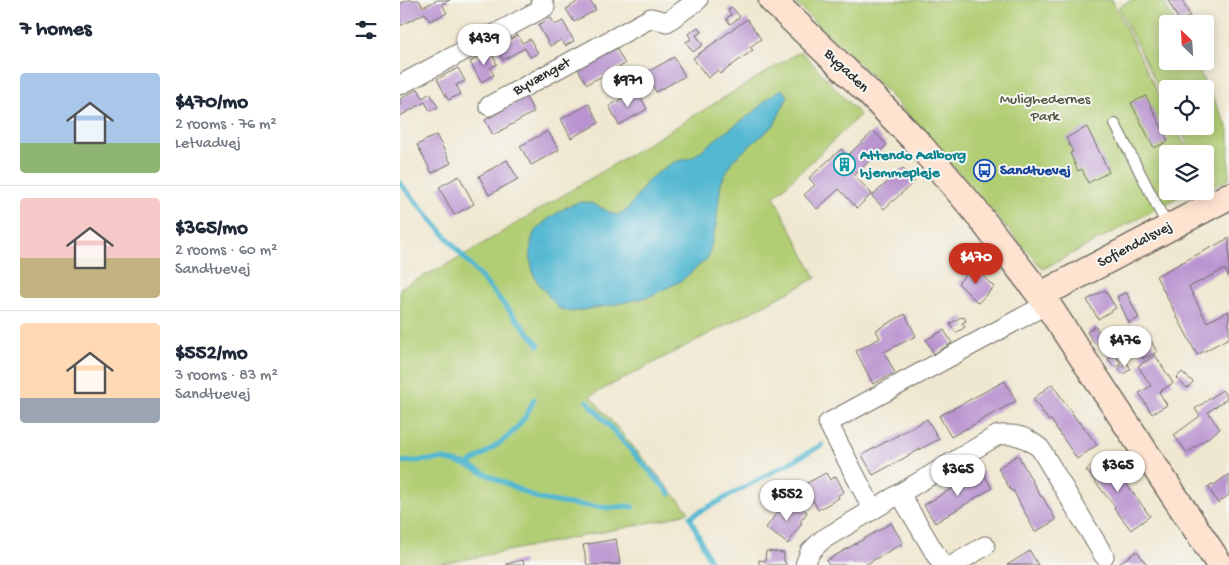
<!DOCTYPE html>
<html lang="en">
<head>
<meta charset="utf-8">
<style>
	body { margin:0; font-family:"Gochi Hand",sans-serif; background:#f6f6f7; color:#1f2937; height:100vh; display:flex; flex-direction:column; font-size:19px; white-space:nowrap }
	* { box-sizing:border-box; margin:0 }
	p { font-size:16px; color:#747a83 }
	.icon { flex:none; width:28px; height:28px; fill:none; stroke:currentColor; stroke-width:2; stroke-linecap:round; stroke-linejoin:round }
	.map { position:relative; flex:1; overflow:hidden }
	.side { display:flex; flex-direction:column; background:#fff; width:400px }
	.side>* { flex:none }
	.needle { width:32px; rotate:335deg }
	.buttons { position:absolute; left:759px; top:15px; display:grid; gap:10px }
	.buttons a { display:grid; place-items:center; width:55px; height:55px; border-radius:5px; background:#fff; box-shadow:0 2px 12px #0003; font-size:25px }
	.price { position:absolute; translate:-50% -42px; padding:0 11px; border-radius:18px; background:#fff; color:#222; font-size:16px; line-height:32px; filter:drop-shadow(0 1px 2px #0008) }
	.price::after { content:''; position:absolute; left:50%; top:30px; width:15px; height:11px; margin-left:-8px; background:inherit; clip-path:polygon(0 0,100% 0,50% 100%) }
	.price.selected { background:#c8321e; color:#fff }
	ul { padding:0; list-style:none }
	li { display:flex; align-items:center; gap:15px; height:125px; padding:0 20px }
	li+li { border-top:1px solid #e0e1e3 }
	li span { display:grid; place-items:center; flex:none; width:140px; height:100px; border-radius:5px; color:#555 }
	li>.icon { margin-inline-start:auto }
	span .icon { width:60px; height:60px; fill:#fffc; stroke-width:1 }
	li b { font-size:21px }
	h2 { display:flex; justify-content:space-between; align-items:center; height:60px; padding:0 20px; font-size:21px }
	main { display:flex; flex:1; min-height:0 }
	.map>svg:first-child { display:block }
</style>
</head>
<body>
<main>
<section class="side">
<h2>7 homes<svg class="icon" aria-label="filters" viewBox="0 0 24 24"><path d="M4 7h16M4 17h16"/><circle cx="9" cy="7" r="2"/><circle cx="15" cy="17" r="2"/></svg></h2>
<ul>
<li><span style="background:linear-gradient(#a9c7e8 70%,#8fb573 0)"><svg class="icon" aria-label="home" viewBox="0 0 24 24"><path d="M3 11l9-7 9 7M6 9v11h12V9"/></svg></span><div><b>$470/mo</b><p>2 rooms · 76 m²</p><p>Letvadvej</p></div></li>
<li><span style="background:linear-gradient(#f6c9c9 60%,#c2b280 0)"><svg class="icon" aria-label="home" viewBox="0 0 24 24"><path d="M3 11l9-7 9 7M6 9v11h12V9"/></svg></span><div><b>$365/mo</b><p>2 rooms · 60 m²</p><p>Sandtuevej</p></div></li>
<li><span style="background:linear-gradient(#ffd9b3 75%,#9aa5b1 0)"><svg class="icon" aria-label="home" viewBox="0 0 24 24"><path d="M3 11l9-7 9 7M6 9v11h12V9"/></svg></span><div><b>$552/mo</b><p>3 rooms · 83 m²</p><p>Sandtuevej</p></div></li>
</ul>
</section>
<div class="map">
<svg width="829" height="565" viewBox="0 0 829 565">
	<rect width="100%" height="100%" fill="#f6f6f2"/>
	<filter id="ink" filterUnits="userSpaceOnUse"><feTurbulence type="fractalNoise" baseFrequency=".02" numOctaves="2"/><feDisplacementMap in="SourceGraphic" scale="10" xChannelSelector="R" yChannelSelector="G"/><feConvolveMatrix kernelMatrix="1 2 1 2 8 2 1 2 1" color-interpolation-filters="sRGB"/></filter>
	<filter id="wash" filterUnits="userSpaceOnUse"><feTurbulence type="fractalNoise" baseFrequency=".0096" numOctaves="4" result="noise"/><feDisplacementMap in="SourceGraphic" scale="20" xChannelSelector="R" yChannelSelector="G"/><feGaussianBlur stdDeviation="1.12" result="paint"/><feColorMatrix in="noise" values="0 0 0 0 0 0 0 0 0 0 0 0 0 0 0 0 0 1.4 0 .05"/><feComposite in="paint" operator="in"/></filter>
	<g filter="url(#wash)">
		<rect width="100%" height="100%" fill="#efe7cf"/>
		<path fill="#b2ce74" stroke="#6e7c50" d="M392 0H712L767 111 768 126H775L789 154H768V191H790L643 269 482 86Z
			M732 0H763L775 24H768V61H794L829 130V179L810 188 805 179V154H792L779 126H805V89H768L767 104 718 7Z
			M401 51 460 115 374 197 416 278 190 396 289 512 263 520 36 565H0V288L56 260Z"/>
		<path fill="#52b8d1" stroke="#3e727e" d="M382 89 388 96 374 125 332 161 321 183 316 225 308 258 281 281 248 297 208 306 171 312 158 308C152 299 144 291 137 281 130 271 128 245 134 233 137 227 146 221 151 217 160 211 171 203 182 202 194 201 206 212 217 215L227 210 249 179 272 163 293 157 317 138 354 112 369 97Z"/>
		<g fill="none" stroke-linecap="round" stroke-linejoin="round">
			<path stroke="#52b8d1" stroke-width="5" d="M0 183 139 345
				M187 401 270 494
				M0 462 43 459 67 465 139 499 169 504 211 508 226 506 233 507
				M67 465C95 447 122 432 134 399
				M312 565 290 517 422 445"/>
		</g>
		<g id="blocks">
			<path fill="#ba94d0" d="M7 0H19L23 7 37 0H50L42 4 47 13 30 21 25 13 0 26V4Z
				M175 0H190L196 10 174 22 166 9 176 3Z
				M768 0H782L790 16 779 21Z
				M332 7 340 17 330 24 326 19 331 15 328 10Z
				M151 18 155 25 163 21 174 41 165 46 161 40 150 46 138 25Z
				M347 19 361 39 350 47 353 50 320 74 318 70 308 78 293 58Z
				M298 27 302 32 296 35 303 45 293 52 286 42 291 39 288 34Z
				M118 35 122 43 130 39 138 53 130 57 125 48 103 60 96 47Z
				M216 48 225 64 187 84 178 69Z
				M90 50 97 64 90 68 94 75 81 82 70 62Z
				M274 57 285 76 256 92 246 73Z
				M58 68 65 81 56 85 61 94 48 100 37 79Z
				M18 89 23 98 30 93 38 107 30 111 25 102 0 116V99Z
				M237 90 247 109 219 125 209 106Z
				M746 96 768 141 754 148 731 103Z
				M126 97 134 112 93 135 85 120Z
				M189 104 199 123 171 138 161 119Z
				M687 127 709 172 688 183 682 169 678 171 670 153 673 152 666 138Z
				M148 131 159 150 131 165 120 146Z
				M474 131 487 145 454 175 472 194 457 208 439 189 417 209 404 195 415 185 409 178 441 149 447 156Z
				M36 135 51 163 32 173 17 145Z
				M107 160 118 179 89 195 79 176Z
				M503 168 515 181 484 209 472 196Z
				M59 176 74 204 54 215 39 187Z
				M829 238V278L825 269 789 287 807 322 829 311V338L797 355 756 276Z
				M574 267 594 287 578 303 558 283Z
				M705 290 716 308 698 319 687 300Z
				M726 292 739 318 729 323 717 297Z
				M505 314 516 336 484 352 495 373 473 384 456 351 480 338 476 330Z
				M561 317 562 318 564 317 566 321 562 323 565 327 556 333 550 324Z
				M695 326 704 338 695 344 687 332Z
				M544 330 552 343 534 354 526 340Z
				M751 341 757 352 743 359 738 348Z
				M715 354 721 364 715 368 708 359Z
				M755 355 773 383 759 392 767 405 752 414 739 393 751 386 738 366Z
				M727 363 731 369 723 374 719 368Z
				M782 372 793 382 787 388 776 378Z
				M605 381 616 401 551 437 539 416Z
				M652 384 679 423 680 422 697 445 677 459 651 420 649 421 633 399Z
				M822 390 828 398 808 412 820 429 787 453 774 435 800 416 795 409Z
				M527 419 539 439 473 475 462 455Z
				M618 455 641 497 642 496 656 520 635 532 613 490 611 491 598 468Z
				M705 455 750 516 731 530 714 508 715 507 686 470Z
				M582 471 592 488 535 523 524 505Z
				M426 473 430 480 436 476 444 492 438 495 439 498 418 510 405 484Z
				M829 474V495L818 503 808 487 812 484 814 485Z
				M392 501 407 512 400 522 402 523 388 544 366 528 380 508 385 512Z
				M491 523 503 543 465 565H429L426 561Z
				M216 539 220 564 187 565 183 545Z
				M366 551 384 553V562H386V565H359V560L365 561Z
				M630 551 638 565H607Z
				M737 551 747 565H717Z
				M123 560 124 565H106V564Z"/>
		</g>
	</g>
	<g filter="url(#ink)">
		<use href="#blocks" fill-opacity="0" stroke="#706d64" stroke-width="1"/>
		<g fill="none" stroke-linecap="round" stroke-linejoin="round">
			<defs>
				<path id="lane" d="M715 124 768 227"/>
				<path id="street" d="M0 85 145 7 141 0
					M89 106 251 18 267 22 298 0
					M500 494 542 565
					M473 510 428 423 647 304
					M405 565 410 552 422 540 598 435C618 434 624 436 640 448L704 556
					M553 565 585 546"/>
				<path id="secondary" d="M372 0 467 91 518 143 573 208 647 304 820 565
					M641 295 829 196"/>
			</defs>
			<use href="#lane" stroke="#706d64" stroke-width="12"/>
			<use href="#street" stroke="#706d64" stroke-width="21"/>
			<use href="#secondary" stroke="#706d64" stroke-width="29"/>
			<use href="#lane" stroke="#fff" stroke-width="10"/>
			<use href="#street" stroke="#fff" stroke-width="19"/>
			<use href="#secondary" stroke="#fee3d1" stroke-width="26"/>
		</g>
	</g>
	<defs>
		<symbol id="building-ring" viewBox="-11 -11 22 22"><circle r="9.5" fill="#f6f6f2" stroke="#0f9aa8" stroke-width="1.5"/><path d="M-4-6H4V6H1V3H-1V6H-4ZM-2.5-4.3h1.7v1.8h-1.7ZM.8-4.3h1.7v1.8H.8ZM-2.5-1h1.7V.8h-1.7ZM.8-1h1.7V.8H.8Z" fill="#0f9aa8"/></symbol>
		<symbol id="bus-ring" viewBox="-11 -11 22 22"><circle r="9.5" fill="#f6f6f2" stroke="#1a4fb4" stroke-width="1.5"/><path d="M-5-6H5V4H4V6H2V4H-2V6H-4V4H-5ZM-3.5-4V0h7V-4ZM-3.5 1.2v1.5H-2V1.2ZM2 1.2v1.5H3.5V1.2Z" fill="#1a4fb4"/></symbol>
	</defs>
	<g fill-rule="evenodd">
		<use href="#building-ring" x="432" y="152" width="25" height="25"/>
		<use href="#bus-ring" x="572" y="158" width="25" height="25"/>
	</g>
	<g text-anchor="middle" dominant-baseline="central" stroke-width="4" stroke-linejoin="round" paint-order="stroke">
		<g font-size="15" fill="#2b2b2b" stroke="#f6f6f2">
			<text transform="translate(446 71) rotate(44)">Bygaden</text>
			<text transform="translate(142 77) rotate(-29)">Byvænget</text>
			<text transform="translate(735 245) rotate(-28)">Sofiendalsvej</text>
		</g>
		<g font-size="15" fill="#4d543d" stroke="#f6f6f2">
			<text x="645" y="100">Mulighedernes<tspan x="645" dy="17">Park</tspan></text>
		</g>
		<g font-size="15" font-weight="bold" fill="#0d838f" stroke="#f6f6f2" text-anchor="start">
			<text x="460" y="156">Attendo Aalborg<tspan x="460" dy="17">hjemmepleje</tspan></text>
		</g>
		<g font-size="15" font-weight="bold" fill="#164399" stroke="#f6f6f2" text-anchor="start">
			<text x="600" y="171">Sandtuevej</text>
		</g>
	</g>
</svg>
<div class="buttons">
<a><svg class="needle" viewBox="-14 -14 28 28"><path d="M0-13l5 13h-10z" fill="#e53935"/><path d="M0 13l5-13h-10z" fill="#747a83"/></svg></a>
<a><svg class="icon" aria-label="locate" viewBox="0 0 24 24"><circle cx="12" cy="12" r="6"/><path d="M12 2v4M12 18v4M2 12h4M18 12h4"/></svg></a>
<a><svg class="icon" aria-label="layers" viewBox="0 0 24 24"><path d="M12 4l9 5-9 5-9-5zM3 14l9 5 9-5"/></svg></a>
</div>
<b class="price" style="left:84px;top:66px">$439</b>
<b class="price" style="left:228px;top:108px">$971</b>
<b class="price selected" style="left:576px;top:285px">$470</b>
<b class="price" style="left:725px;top:368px">$476</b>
<b class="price" style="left:718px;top:493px">$365</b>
<b class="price" style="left:558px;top:497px">$365</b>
<b class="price" style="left:387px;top:522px">$552</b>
</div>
</main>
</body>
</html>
